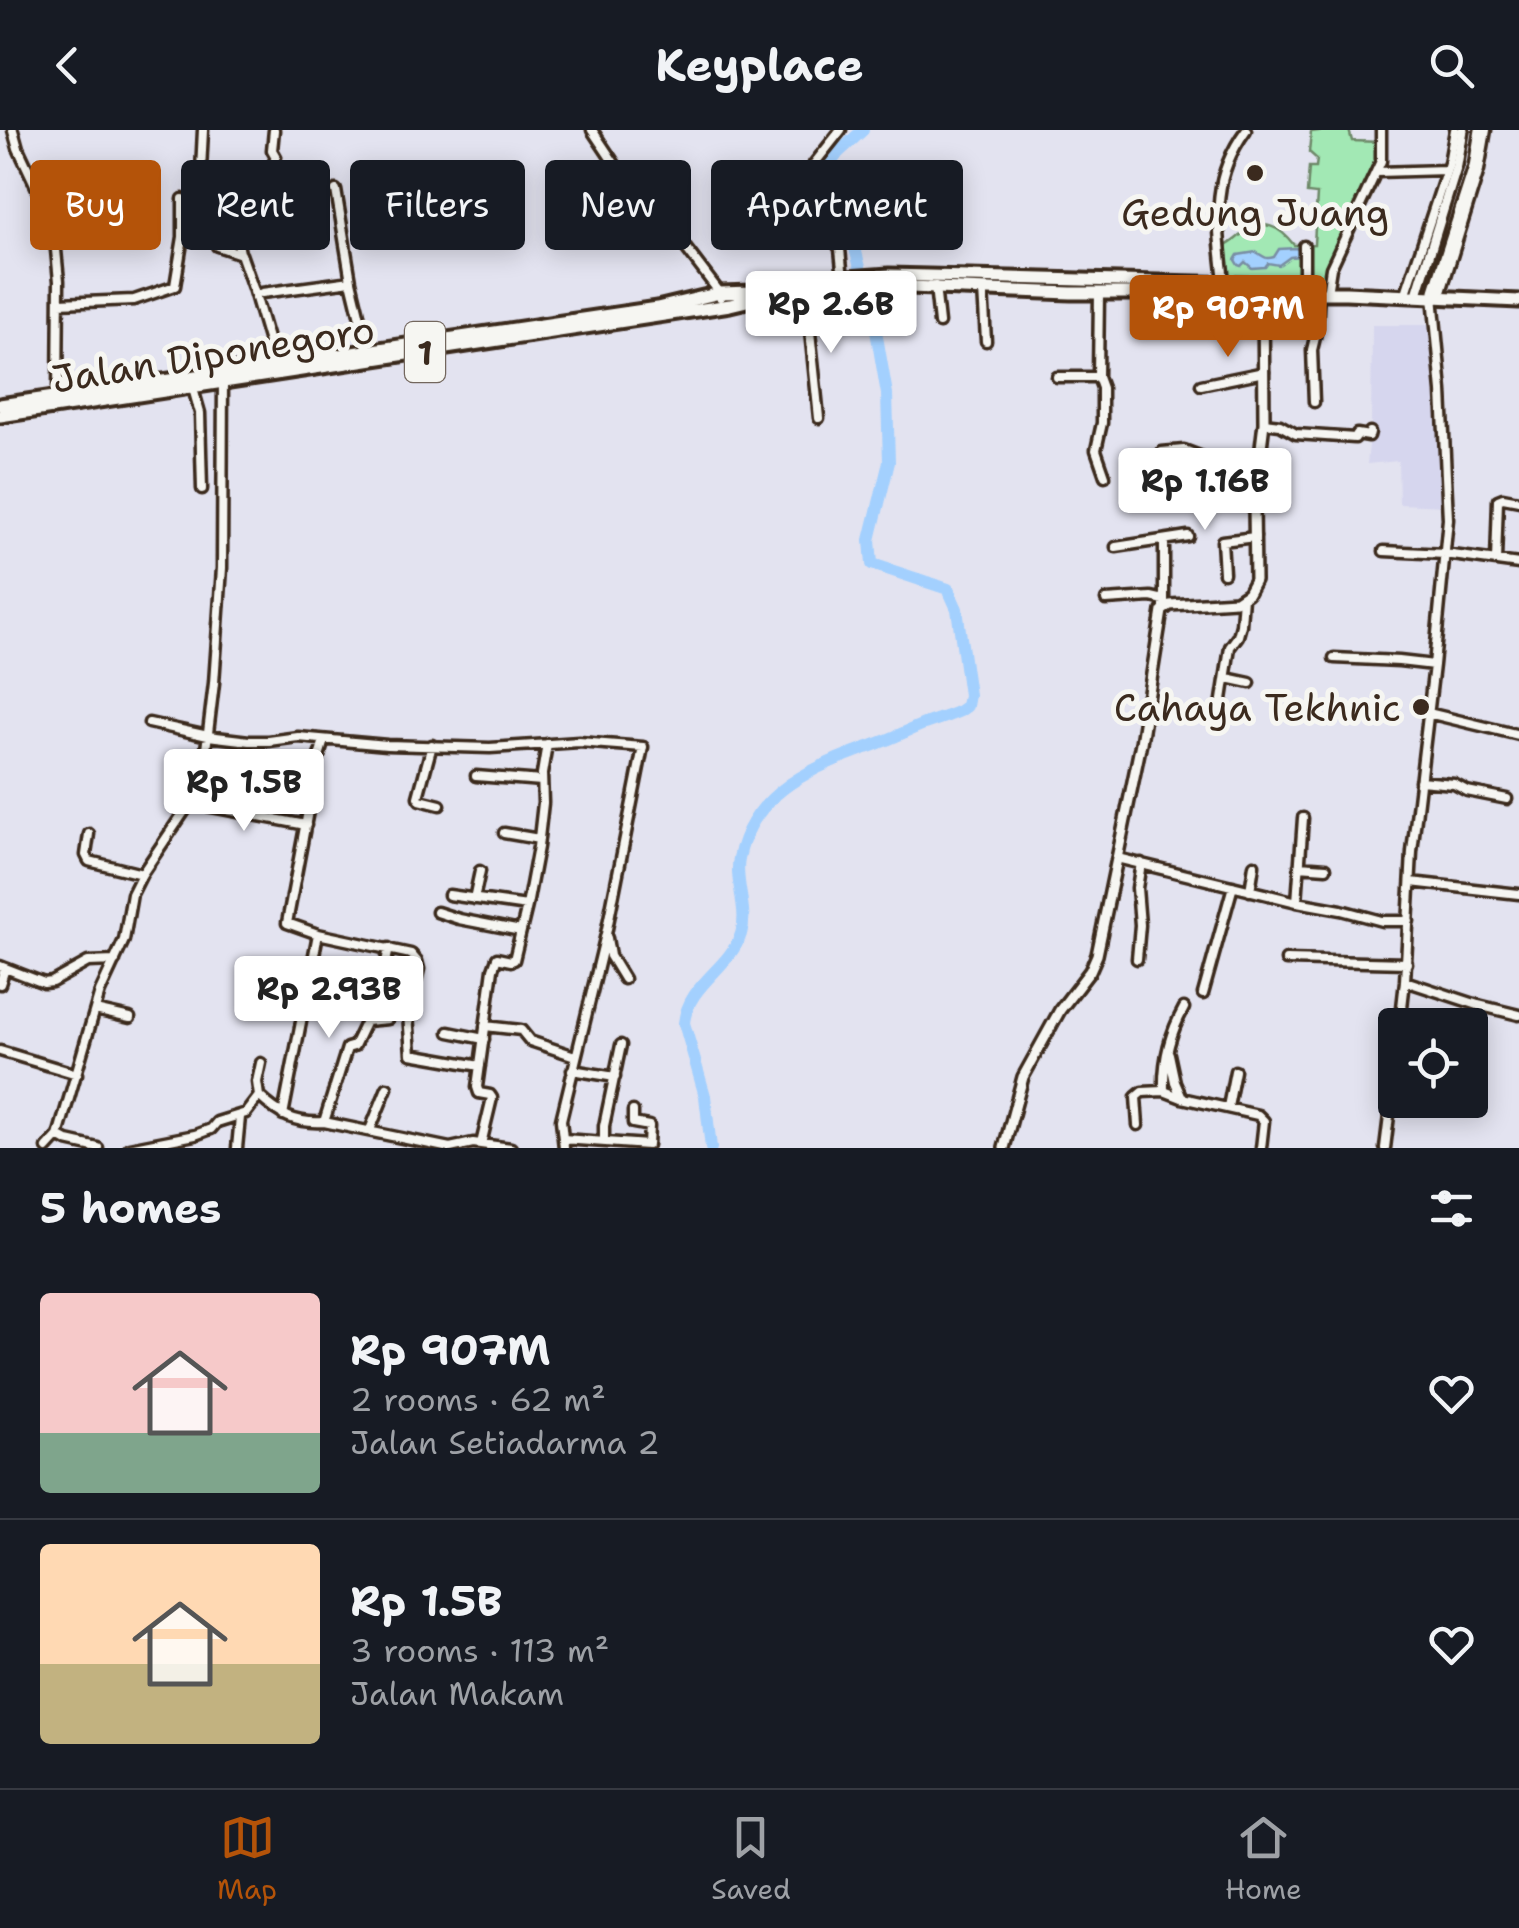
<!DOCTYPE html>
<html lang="en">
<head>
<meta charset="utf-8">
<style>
	body { margin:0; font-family:"Shantell Sans",sans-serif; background:#242831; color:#f1f3f6; height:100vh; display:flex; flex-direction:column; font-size:38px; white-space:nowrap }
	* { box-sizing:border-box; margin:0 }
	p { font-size:32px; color:#9ea1a6 }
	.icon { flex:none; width:55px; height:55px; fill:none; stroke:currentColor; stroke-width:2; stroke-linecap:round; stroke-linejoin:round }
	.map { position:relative; height:1018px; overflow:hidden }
	.side { display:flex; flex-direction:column; background:#171b24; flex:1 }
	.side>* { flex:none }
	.top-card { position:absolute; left:30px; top:30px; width:1000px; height:90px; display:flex; gap:20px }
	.controls { position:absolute; left:1378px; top:878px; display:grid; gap:20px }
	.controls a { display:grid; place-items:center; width:110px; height:110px; border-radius:10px; background:#171b24; box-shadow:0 5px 25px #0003; font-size:50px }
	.price { position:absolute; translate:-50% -85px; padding:0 22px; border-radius:10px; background:#fff; color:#222; font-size:32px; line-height:65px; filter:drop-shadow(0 2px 5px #0008) }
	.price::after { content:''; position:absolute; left:50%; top:60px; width:30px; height:22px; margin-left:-15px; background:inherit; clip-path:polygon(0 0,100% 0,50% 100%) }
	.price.selected { background:#b45309; color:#fff }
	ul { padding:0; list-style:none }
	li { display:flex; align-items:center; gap:30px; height:250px; padding:0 40px }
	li+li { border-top:2px solid #363941 }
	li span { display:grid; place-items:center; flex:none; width:280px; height:200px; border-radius:10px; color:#555 }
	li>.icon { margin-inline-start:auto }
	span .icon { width:120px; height:120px; fill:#fffc; stroke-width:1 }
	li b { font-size:42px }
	h2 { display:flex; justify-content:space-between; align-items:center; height:120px; padding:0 40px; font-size:42px }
	.tag { padding:0 35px; border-radius:10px; background:#171b24; box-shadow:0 5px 25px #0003; font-size:35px; line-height:90px }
	.tag.selected { background:#b45309; color:#fff }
	header { display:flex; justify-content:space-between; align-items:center; height:130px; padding:0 40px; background:#171b24; font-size:45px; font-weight:700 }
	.dock { display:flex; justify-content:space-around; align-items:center; height:140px; border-top:2px solid #363941; background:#171b24; font-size:28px; color:#9ea1a6 }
	.dock a { display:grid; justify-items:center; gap:5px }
	.dock .selected { color:#b45309 }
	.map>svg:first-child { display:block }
</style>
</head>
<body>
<header><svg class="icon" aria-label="back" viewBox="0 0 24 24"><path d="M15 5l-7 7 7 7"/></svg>Keyplace<svg class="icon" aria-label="search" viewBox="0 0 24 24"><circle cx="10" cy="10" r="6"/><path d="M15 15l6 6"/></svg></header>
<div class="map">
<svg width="1519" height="1018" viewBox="0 0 1519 1018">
	<rect width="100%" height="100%" fill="#e3e3f0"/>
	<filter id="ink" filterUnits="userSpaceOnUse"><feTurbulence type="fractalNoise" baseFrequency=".01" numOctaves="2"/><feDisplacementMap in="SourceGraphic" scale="20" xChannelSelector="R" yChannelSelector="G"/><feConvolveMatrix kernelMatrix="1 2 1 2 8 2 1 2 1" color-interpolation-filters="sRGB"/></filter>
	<g filter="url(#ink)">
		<path fill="#d6d6ee" d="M1372 195H1436L1447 376 1399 374 1398 331 1367 334 1371 297Z"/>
		<path fill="#a2e8b4" stroke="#6e8969" stroke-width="2.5" d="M1325 0H1349L1352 11 1382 12 1383 18 1339 121 1328 157 1519 163V171L882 156 368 221 848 148 1224 152 1221 118C1232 114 1234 110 1242 104 1264 87 1280 97 1294 115L1314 114 1317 64 1307 63 1309 37H1316L1317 29 1309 22 1311 2Z"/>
		<path fill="#a3d0fe" stroke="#798ea4" stroke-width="2.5" d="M1296 118 1300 121V126L1290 127 1279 135 1268 133 1265 137 1252 138 1245 132 1241 136 1238 135 1235 130 1238 125 1256 122C1264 126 1264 130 1274 127L1279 119Z"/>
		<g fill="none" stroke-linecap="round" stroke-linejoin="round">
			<path stroke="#a3d0fe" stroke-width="12" d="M711 1018 705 966 684 893C688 854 729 839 741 804 749 779 734 753 739 728 753 660 816 636 874 615 891 609 907 601 924 594 936 590 949 586 960 581L967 576 969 565 957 479 948 459 872 434 870 410 889 332 887 264 875 195 850 99 837 81 824 56 826 40 838 23 863 0"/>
			<defs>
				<path id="minor" d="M13 0 18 18 40 65 56 120 59 151 58 266
					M203 0 199 80 211 91 217 116 241 124 253 158 276 236
					M592 0 630 57 676 105 720 163V167
					M841 0 814 34 807 54 812 74 840 119 843 149
					M1377 42 1446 40
					M336 60 351 151
					M46 87 104 77
					M211 91 213 51
					M1304 116V154
					M240 123 235 98 252 93V76L264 73 266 53 276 27 272 20 274 0
					M1224 152C1218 93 1209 51 1246 0
					M935 156 939 193
					M1328 157 1331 138 1381 31V0
					M983 159 986 211
					M1407 160 1449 33 1455 0
					M1099 162 1098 247 1102 258V293L1096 320 1105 346
					M1441 162 1479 40 1486 0
					M262 163 351 151 368 221
					M806 163 819 288
					M1142 163 1143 198
					M59 173 134 170 175 156 183 107V69
					M1057 247H1098
					M192 255 200 283 202 359
					M1201 255 1264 242
					M1314 272 1312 220 1317 199 1319 162
					M1264 293 1280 295 1296 304 1355 308 1357 304 1369 306 1370 302
					M1162 322 1184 320 1205 328 1261 332
					M1116 417 1188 406
					M1384 421 1445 424 1519 434
					M1496 431 1498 370 1503 368 1519 371
					M1224 443 1222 411 1255 407
					M1106 470 1151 467 1164 470
					M1164 478V410
					M1334 528 1399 531 1434 535
					M1227 548 1250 553
					M1220 583 1230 517 1238 506 1241 495 1243 467
					M1428 583 1519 605
					M149 593 208 606 249 611H269L298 607 387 615 490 618 579 612 643 617 606 804 561 990 564 1018
					M324 610 317 633 287 793 318 804 411 824 417 831 419 839 408 884 411 924 480 936
					M432 615 418 667 420 670 440 675
					M476 646 542 651
					M1420 651 1454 654 1467 661 1507 669
					M190 673 306 695
					M504 703 539 709
					M89 704 86 725 89 731 142 744
					M1117 728 1297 772 1341 780 1382 791H1409
					M1299 736 1326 738
					M1411 752 1519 764
					M1250 761 1254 735
					M449 765 527 776
					M474 769 480 741
					M1297 772 1303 688
					M437 782 459 789 521 801
					M607 808 610 826 624 849
					M389 818 381 856 411 866
					M1137 829 1140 795 1137 758 1141 733
					M1286 830 1407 833
					M0 836 44 853 52 852 88 832 115 831
					M1405 851 1478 875 1519 885
					M0 854 5 838
					M1203 864 1233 756
					M1184 878C1170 903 1163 932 1164 961L1182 968 1258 985 1264 991 1261 1018
					M95 880 130 888
					M1400 895 1405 851 1412 722 1434 535 1448 389 1442 261 1433 166
					M485 896 521 900 530 911 575 926
					M449 902 484 909
					M0 921 77 944
					M1169 924 1175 952 1182 968
					M572 940 615 947
					M259 966 257 952 261 933
					M1228 977 1235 941
					M283 985 318 804
					M324 992 347 918 354 916 366 891 388 889 395 861
					M1138 995 1136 967 1142 962 1164 961
					M370 1000 387 958
					M58 1006 67 1011 98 1018
					M563 1009 648 1015 649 996 633 993V981
					M604 1012V996L621 915
					M481 1014 492 968 490 965 479 963 477 957 493 839 497 828 511 831 514 830 527 776 538 717 543 673 542 644 547 614
					M47 1018 58 1006 100 862 124 810 132 764 142 744 190 673 205 628 214 553 222 438 223 248
					M129 1018 195 1005 211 999 217 992 246 983 259 966C279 985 296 994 324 992L450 1018 473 1013 511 1018
					M237 1018 240 987
					M1385 1018 1395 937"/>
				<path id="major" d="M1418 161 1457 35 1463 0
					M1434 161 1474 37 1480 0
					M1004 1018 1023 947 1060 880 1090 841 1097 825 1141 613 1162 481 1170 475 1236 471 1248 463 1255 450 1254 375 1264 293 1263 162"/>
				<path id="highway" d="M0 275 657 178 720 163 753 162 848 148 889 145 1315 156
					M0 286 730 175 747 171 850 157 882 156 1071 163H1346L1519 171"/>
			</defs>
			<use href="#minor" stroke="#3b2a1e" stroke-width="15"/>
			<use href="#major" stroke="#3b2a1e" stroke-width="16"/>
			<use href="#highway" stroke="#3b2a1e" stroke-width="19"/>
			<use href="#minor" stroke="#f6f6f2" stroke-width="8"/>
			<use href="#major" stroke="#f6f6f2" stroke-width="9"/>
			<use href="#highway" stroke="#f6f6f2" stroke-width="11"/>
		</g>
	</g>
	<g fill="#3b2a1e" stroke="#f6f6f2" stroke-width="4">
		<circle cx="1255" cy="43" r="10"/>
		<circle cx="1421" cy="577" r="10"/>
	</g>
	<g text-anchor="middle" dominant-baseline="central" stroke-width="10" stroke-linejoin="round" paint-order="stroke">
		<rect fill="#f6f6f2" stroke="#73675e" stroke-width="2.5" x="405" y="192" width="40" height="60" rx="8"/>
		<g font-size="35" font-weight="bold" fill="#3b2a1e">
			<text x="425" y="222">1</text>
		</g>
		<g font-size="38" fill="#3b2a1e" stroke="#f6f6f2">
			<text x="1255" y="82">Gedung Juang</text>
			<text x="1401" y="577" text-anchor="end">Cahaya Tekhnic</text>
		</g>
		<g font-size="38" fill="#3b2a1e" stroke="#f6f6f2">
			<text transform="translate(213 224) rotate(-9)">Jalan Diponegoro</text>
		</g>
	</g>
</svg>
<div class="controls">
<a><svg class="icon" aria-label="locate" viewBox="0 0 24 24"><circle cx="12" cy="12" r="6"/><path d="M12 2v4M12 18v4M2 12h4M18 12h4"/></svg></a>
</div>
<b class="price" style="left:831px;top:226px">Rp 2.6B</b>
<b class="price selected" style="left:1228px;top:230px">Rp 907M</b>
<b class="price" style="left:1205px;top:403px">Rp 1.16B</b>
<b class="price" style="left:244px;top:704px">Rp 1.5B</b>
<b class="price" style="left:329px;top:911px">Rp 2.93B</b>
<div class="top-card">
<a class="tag selected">Buy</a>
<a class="tag">Rent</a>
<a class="tag">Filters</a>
<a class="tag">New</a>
<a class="tag">Apartment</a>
</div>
</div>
<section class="side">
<h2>5 homes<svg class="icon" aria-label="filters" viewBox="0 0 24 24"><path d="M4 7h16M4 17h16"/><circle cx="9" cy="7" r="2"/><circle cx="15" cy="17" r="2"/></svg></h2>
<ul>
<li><span style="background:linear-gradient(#f6c9c9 70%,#7fa58c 0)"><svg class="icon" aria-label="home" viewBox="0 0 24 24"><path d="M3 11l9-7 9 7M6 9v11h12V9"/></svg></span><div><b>Rp 907M</b><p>2 rooms · 62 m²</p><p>Jalan Setiadarma 2</p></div><svg class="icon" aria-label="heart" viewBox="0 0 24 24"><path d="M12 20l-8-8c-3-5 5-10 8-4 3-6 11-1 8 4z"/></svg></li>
<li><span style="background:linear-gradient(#ffd9b3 60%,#c2b280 0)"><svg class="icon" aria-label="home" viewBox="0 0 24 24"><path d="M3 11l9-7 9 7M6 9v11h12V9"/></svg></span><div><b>Rp 1.5B</b><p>3 rooms · 113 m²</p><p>Jalan Makam</p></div><svg class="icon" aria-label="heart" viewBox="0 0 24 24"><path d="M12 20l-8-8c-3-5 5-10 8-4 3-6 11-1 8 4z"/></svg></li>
</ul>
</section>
<nav class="dock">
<a class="selected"><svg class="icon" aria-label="map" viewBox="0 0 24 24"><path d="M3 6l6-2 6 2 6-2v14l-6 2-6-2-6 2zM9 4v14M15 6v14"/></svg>Map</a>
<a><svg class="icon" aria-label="saved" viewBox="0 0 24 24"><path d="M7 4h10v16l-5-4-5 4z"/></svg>Saved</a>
<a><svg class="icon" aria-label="home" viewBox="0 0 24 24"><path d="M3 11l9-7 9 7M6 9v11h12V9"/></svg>Home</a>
</nav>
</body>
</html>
